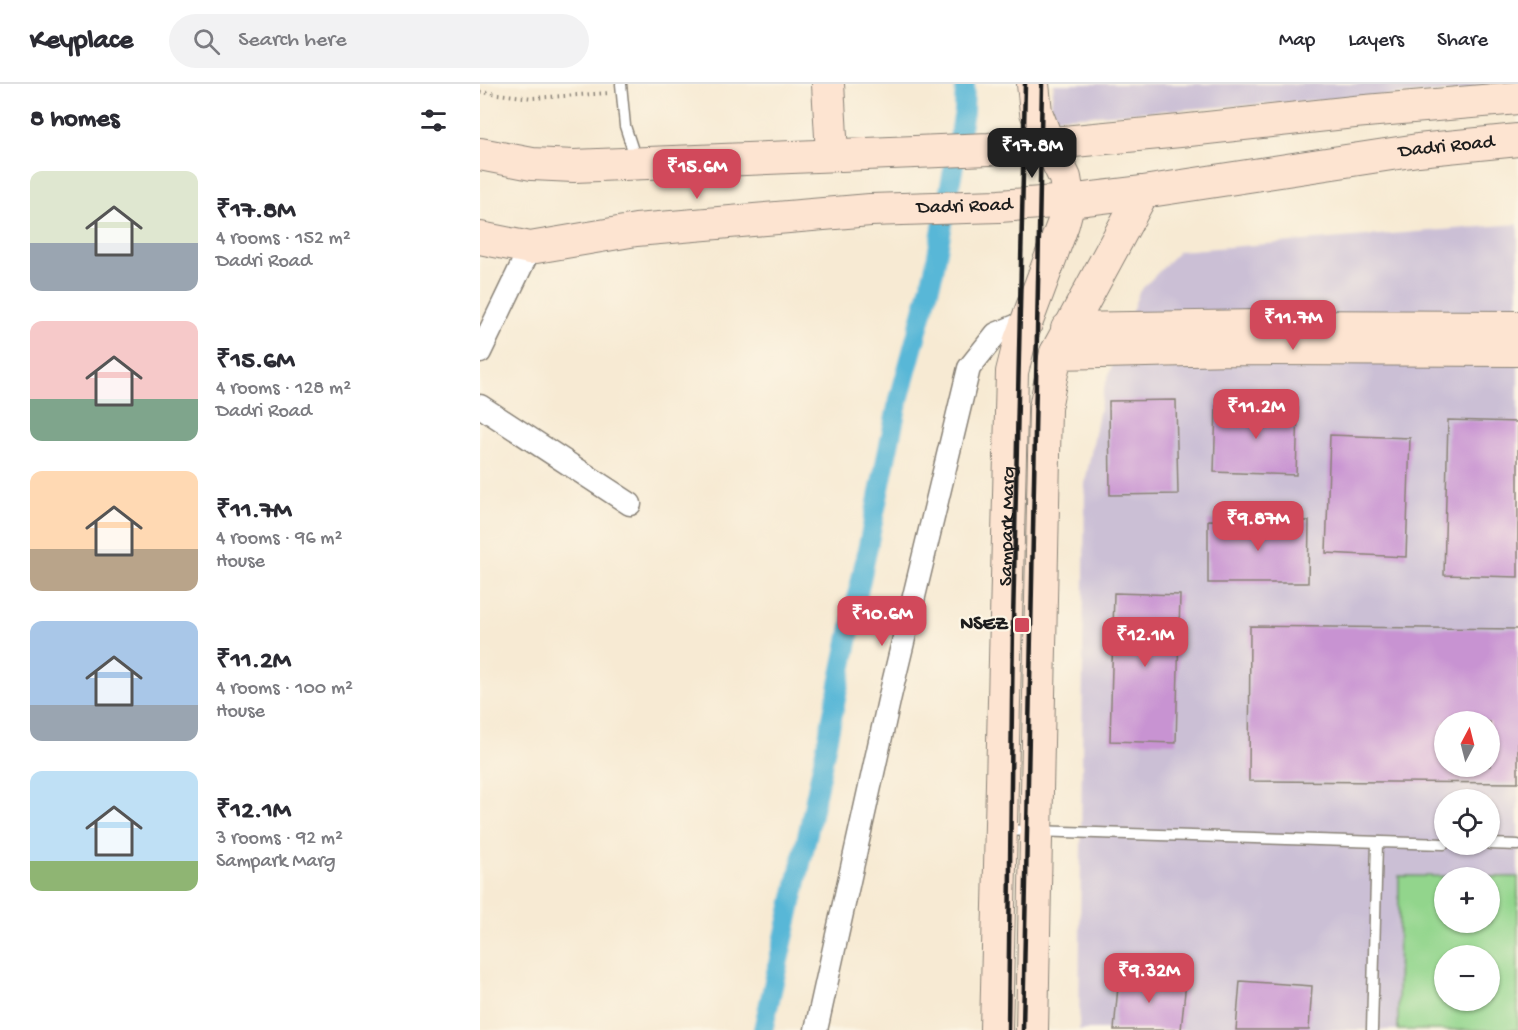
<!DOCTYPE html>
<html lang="en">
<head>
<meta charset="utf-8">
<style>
	body { margin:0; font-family:"Gochi Hand",sans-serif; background:#f2f2f3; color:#2b2b33; height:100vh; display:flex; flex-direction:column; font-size:22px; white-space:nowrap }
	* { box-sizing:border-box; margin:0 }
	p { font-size:20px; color:#7c7c81 }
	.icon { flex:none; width:33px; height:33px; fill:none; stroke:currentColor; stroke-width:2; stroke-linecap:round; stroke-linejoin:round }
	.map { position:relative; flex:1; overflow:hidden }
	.sheet { display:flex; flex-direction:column; background:#fff; width:480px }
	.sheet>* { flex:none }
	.needle { width:39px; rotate:7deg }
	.buttons { position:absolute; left:954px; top:627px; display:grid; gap:12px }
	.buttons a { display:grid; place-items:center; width:66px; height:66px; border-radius:50%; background:#fff; box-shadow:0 2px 4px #0004; font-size:30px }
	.price { position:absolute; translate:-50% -51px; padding:0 14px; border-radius:12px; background:#d1495b; color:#fff; font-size:20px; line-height:39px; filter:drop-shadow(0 2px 3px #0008) }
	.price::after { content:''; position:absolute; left:50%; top:36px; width:18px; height:14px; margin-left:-9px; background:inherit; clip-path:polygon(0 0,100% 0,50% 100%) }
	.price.selected { background:#222; color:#fff }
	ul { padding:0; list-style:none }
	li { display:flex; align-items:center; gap:18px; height:150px; padding:0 30px }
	li span { display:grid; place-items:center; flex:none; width:168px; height:120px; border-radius:12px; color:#555 }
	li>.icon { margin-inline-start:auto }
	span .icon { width:72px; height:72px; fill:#fffc; stroke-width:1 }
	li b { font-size:26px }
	h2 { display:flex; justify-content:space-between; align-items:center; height:72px; padding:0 30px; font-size:26px }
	header { display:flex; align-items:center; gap:36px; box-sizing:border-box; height:84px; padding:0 30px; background:#fff; border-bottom:2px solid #e1e1e2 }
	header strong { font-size:28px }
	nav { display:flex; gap:33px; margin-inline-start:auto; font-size:21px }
	.search { width:420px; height:54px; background:#f2f2f3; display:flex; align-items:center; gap:15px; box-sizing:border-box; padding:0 21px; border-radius:33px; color:#7c7c81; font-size:22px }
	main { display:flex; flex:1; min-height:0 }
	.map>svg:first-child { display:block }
</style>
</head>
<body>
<header>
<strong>Keyplace</strong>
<div class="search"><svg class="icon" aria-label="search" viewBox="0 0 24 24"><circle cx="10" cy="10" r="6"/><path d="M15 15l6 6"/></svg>Search here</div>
<nav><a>Map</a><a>Layers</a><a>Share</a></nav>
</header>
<main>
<section class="sheet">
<h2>8 homes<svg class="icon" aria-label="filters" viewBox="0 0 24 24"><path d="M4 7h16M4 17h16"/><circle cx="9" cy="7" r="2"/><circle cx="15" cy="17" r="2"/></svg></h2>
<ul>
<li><span style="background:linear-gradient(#dfe7d0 60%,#9aa5b1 0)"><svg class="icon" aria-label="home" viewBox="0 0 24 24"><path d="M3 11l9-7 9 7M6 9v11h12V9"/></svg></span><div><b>₹17.8M</b><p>4 rooms · 152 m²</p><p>Dadri Road</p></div></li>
<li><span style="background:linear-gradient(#f6c9c9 65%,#7fa58c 0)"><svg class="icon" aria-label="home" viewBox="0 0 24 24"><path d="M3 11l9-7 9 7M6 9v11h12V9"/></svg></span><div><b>₹15.6M</b><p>4 rooms · 128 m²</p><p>Dadri Road</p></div></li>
<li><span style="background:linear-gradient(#ffd9b3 65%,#b9a48a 0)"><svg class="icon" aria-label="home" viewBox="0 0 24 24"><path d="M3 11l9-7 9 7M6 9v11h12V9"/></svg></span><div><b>₹11.7M</b><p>4 rooms · 96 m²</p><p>House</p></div></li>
<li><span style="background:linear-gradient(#a9c7e8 70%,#9aa5b1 0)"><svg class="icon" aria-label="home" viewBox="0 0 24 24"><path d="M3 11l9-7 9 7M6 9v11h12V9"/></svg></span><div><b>₹11.2M</b><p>4 rooms · 100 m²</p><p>House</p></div></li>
<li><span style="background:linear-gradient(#bfe0f5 75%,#8fb573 0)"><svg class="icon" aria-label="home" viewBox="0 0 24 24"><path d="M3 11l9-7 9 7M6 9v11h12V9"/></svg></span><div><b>₹12.1M</b><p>3 rooms · 92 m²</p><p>Sampark Marg</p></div></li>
</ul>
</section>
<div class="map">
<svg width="1038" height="946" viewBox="0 0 1038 946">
	<rect width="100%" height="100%" fill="#fcf5e5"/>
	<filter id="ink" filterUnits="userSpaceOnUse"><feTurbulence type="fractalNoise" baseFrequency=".0167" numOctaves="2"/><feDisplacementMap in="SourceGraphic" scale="12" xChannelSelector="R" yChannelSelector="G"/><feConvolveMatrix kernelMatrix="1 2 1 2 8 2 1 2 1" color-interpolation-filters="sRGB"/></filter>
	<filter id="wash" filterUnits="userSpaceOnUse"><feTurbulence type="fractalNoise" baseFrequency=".008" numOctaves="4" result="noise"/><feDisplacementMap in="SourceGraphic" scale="24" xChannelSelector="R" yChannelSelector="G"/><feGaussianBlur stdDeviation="1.35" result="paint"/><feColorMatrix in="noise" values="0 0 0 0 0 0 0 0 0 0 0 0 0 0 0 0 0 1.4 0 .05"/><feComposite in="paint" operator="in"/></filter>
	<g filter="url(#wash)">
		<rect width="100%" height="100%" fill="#f7ead3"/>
		<path fill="#cbbfd5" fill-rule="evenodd" d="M574 0H1038V3L569 34Z
			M1038 140V946H599L605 399 624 304 659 208 699 167ZM964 638H1010V682H964ZM964 716H1010V760H964ZM964 794H1010V838H964ZM964 872H1010V916H964Z"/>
		<path fill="#92d58c" stroke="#577854" stroke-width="1.5" fill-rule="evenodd" d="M919 792 1038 793V946H918ZM964 794H1010V838H964ZM964 872H1010V916H964Z"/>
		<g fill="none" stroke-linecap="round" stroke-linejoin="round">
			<path stroke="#58b7d7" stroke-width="20" d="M283 946 329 744 417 323 454 187 484 28 485 0"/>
		</g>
		<g id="blocks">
			<path fill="#c893d2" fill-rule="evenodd" d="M696 316 698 410 630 411 629 317Z
				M736 322 818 324 816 391 734 388Z
				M968 336 1038 338V493L964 491Z
				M850 351 930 354 926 473 846 469Z
				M728 436 829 437 828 499H728Z
				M634 509 700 511 696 659 630 657Z
				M770 542 1038 545V699L769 697ZM964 638H1010V682H964Z
				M639 892 706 898 701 946H634Z
				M760 897 832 902 829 946H756Z"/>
		</g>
	</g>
	<g filter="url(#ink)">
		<use href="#blocks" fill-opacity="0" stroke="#8a8378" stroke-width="1.5"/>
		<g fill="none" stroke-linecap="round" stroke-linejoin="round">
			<defs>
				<path id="lane" d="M141 0 145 42 156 76
					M524 746 964 760
					M1010 760 1038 761
					M892 946 897 759"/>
				<path id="street" d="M0 268 50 164
					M0 322 150 420
					M336 946 410 612 489 284 516 250 548 237"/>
				<g id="secondary">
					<path d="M348 0 352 70"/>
					<path d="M0 70 52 80 94 82 509 65 700 47 874 28 1038 14"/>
					<path id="s1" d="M0 154 50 164 156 146 390 126 519 122 589 117 663 108 938 66 1038 56"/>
					<path d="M587 245 781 242 1038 243"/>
					<path d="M576 269 755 265 1038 266"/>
					<path id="s2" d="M516 946 532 288 540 256 583 140 589 117 585 94 568 59 556 28 553 0"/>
					<path d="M552 946 565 324 576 269 663 108"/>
				</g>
			</defs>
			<use href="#lane" stroke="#8a8378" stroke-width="13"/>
			<use href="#street" stroke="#8a8378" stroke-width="25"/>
			<use href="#secondary" stroke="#8a8378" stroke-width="34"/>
			<path stroke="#8a8378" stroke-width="4" stroke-dasharray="1.5 4.5" stroke-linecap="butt" d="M0 8 53 14 129 9"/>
			<use href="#lane" stroke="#fff" stroke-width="10"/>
			<use href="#street" stroke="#fff" stroke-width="22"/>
			<use href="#secondary" stroke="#fde4d1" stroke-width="32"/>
			<path stroke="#1c1c1c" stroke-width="4.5" d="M528 946 533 538 545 0
				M543 946 562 0"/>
		</g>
	</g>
	<rect fill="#d1495b" stroke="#fcf5e5" stroke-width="2" x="534" y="533" width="16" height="16" rx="3"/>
	<g text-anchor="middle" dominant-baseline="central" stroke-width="4.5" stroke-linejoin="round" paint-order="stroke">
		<g font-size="20" fill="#1c1c1c" stroke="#fcf5e5">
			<text stroke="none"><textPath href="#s1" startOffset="974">Dadri Road</textPath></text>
			<text stroke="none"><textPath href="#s1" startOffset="488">Dadri Road</textPath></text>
			<text stroke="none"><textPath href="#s2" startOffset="504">Sampark Marg</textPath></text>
		</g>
		<g font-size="20" font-weight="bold" fill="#1c1c1c" stroke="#fcf5e5" text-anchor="end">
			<text x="528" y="541">NSEZ</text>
		</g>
	</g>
</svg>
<div class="buttons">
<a><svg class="needle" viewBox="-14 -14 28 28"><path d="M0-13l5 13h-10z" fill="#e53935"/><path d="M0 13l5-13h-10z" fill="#7c7c81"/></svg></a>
<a><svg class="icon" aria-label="locate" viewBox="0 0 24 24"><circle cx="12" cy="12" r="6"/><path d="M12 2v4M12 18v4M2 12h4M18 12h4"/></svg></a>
<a>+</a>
<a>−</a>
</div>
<b class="price selected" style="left:552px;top:95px">₹17.8M</b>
<b class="price" style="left:217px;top:116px">₹15.6M</b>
<b class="price" style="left:813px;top:267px">₹11.7M</b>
<b class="price" style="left:776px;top:356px">₹11.2M</b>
<b class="price" style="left:778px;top:468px">₹9.87M</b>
<b class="price" style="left:402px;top:563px">₹10.6M</b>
<b class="price" style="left:665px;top:584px">₹12.1M</b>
<b class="price" style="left:669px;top:920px">₹9.32M</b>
</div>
</main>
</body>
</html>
